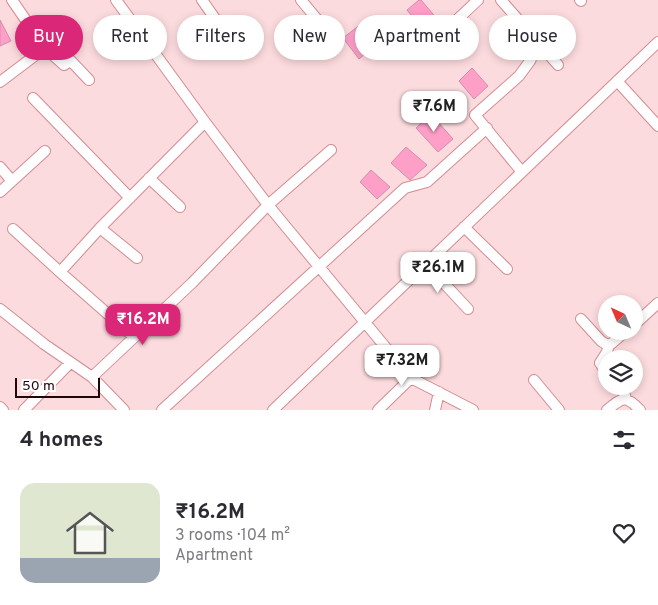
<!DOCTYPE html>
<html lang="en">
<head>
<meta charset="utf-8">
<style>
	body { margin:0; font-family:Overpass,sans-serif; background:#f7f7f7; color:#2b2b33; height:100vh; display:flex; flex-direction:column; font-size:19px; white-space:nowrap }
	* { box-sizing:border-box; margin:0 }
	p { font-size:16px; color:#7c7c81 }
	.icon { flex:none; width:28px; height:28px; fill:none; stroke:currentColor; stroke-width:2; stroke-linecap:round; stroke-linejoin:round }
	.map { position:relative; height:410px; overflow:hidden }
	.side { display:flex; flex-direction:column; background:#fff; flex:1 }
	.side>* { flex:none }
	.banner { position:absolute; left:15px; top:15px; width:629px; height:45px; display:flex; gap:10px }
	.needle { width:32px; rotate:316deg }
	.tools { position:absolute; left:598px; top:295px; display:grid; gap:10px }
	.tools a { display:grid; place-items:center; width:45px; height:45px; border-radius:50%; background:#fff; box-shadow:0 2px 8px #0003; font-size:25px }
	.scale { position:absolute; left:15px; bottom:12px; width:85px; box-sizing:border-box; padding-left:5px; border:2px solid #1e0609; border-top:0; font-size:14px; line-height:18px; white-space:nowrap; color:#1e0609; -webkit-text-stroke:4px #fff; paint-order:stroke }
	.price { position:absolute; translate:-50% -42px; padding:0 11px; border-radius:10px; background:#fff; color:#222; font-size:16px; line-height:32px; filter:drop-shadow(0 1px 2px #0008) }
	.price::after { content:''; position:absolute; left:50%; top:30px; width:15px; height:11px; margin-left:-8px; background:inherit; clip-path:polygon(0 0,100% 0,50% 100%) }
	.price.on { background:#db2777; color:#fff }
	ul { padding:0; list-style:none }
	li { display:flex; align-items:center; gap:15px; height:125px; padding:0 20px }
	li span { display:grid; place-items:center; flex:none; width:140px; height:100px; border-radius:15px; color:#555 }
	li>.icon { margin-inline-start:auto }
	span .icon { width:60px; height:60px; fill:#fffc; stroke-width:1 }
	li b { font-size:21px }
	h2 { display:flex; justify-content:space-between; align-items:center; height:60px; padding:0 20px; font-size:21px }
	.tag { padding:0 18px; border-radius:22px; background:#fff; box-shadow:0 2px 8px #0003; font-size:18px; line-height:45px }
	.tag.on { background:#db2777; color:#fff }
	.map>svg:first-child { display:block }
</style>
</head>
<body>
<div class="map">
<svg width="658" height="410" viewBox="0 0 658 410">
	<rect width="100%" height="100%" fill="#fcdbde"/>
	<path fill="#fe9fc8" stroke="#d28eab" d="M419 0H421L438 20 424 31 407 10Z
		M0 20 11 41 0 46Z
		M361 24 378 43 359 59 343 38Z
		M472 68 488 86 474 99 459 81Z
		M431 114 453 139 438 152 416 128Z
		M406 147 427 165 410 180 391 163Z
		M371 170 390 187 377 199 360 182Z"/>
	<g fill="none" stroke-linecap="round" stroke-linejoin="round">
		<defs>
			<path id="street" d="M12 0 45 48
				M116 0 205 122 268 205 411 378 473 410
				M202 0 235 47
				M301 0 336 42
				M501 0 558 65
				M580 0 581 1
				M428 47 478 0
				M617 81 658 126
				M0 82 45 48 64 65 71 61 89 80
				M33 98 130 198
				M0 167 12 181
				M522 172 475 115 519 76 530 61 538 43
				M149 178 180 207
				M0 192 45 151
				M464 227 507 269
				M100 228 137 258
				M13 229 60 272 134 337
				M426 264 468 309
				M60 272 100 228 205 122
				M0 309 44 344 92 377
				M581 319 601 341 607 345 611 344 626 331
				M634 325 658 303
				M606 372 600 363 607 352 609 344
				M534 380 559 410
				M622 386 626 399
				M0 407 3 410
				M24 410 70 363
				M124 410 92 377 192 283 268 205 331 150
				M162 410 405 188 427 182 487 128
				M273 410 658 42
				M378 410 411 378
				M435 410 439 392
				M607 410C622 398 625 394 640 410"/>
		</defs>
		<use href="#street" stroke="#d48b93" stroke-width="12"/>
		<use href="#street" stroke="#fff" stroke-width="10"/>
	</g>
</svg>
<div class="tools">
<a><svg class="needle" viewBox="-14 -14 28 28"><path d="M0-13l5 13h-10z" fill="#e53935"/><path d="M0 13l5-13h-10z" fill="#7c7c81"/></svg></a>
<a><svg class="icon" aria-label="layers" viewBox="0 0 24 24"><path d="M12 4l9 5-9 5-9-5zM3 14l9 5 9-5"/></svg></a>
</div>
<div class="scale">50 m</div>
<b class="price" style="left:434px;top:133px">₹7.6M</b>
<b class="price" style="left:438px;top:294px">₹26.1M</b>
<b class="price on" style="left:143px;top:346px">₹16.2M</b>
<b class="price" style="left:402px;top:387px">₹7.32M</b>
<div class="banner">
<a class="tag on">Buy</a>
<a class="tag">Rent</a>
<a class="tag">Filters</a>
<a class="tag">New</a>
<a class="tag">Apartment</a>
<a class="tag">House</a>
</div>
</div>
<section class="side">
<h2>4 homes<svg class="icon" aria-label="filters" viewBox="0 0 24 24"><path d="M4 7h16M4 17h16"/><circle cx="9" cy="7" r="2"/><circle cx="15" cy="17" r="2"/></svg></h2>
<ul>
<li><span style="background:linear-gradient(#dfe7d0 75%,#9aa5b1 0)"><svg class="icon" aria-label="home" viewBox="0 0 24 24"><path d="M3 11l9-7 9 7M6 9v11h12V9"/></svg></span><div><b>₹16.2M</b><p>3 rooms · 104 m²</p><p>Apartment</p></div><svg class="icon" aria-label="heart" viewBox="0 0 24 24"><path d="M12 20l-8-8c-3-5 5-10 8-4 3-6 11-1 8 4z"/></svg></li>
</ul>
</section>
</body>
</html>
